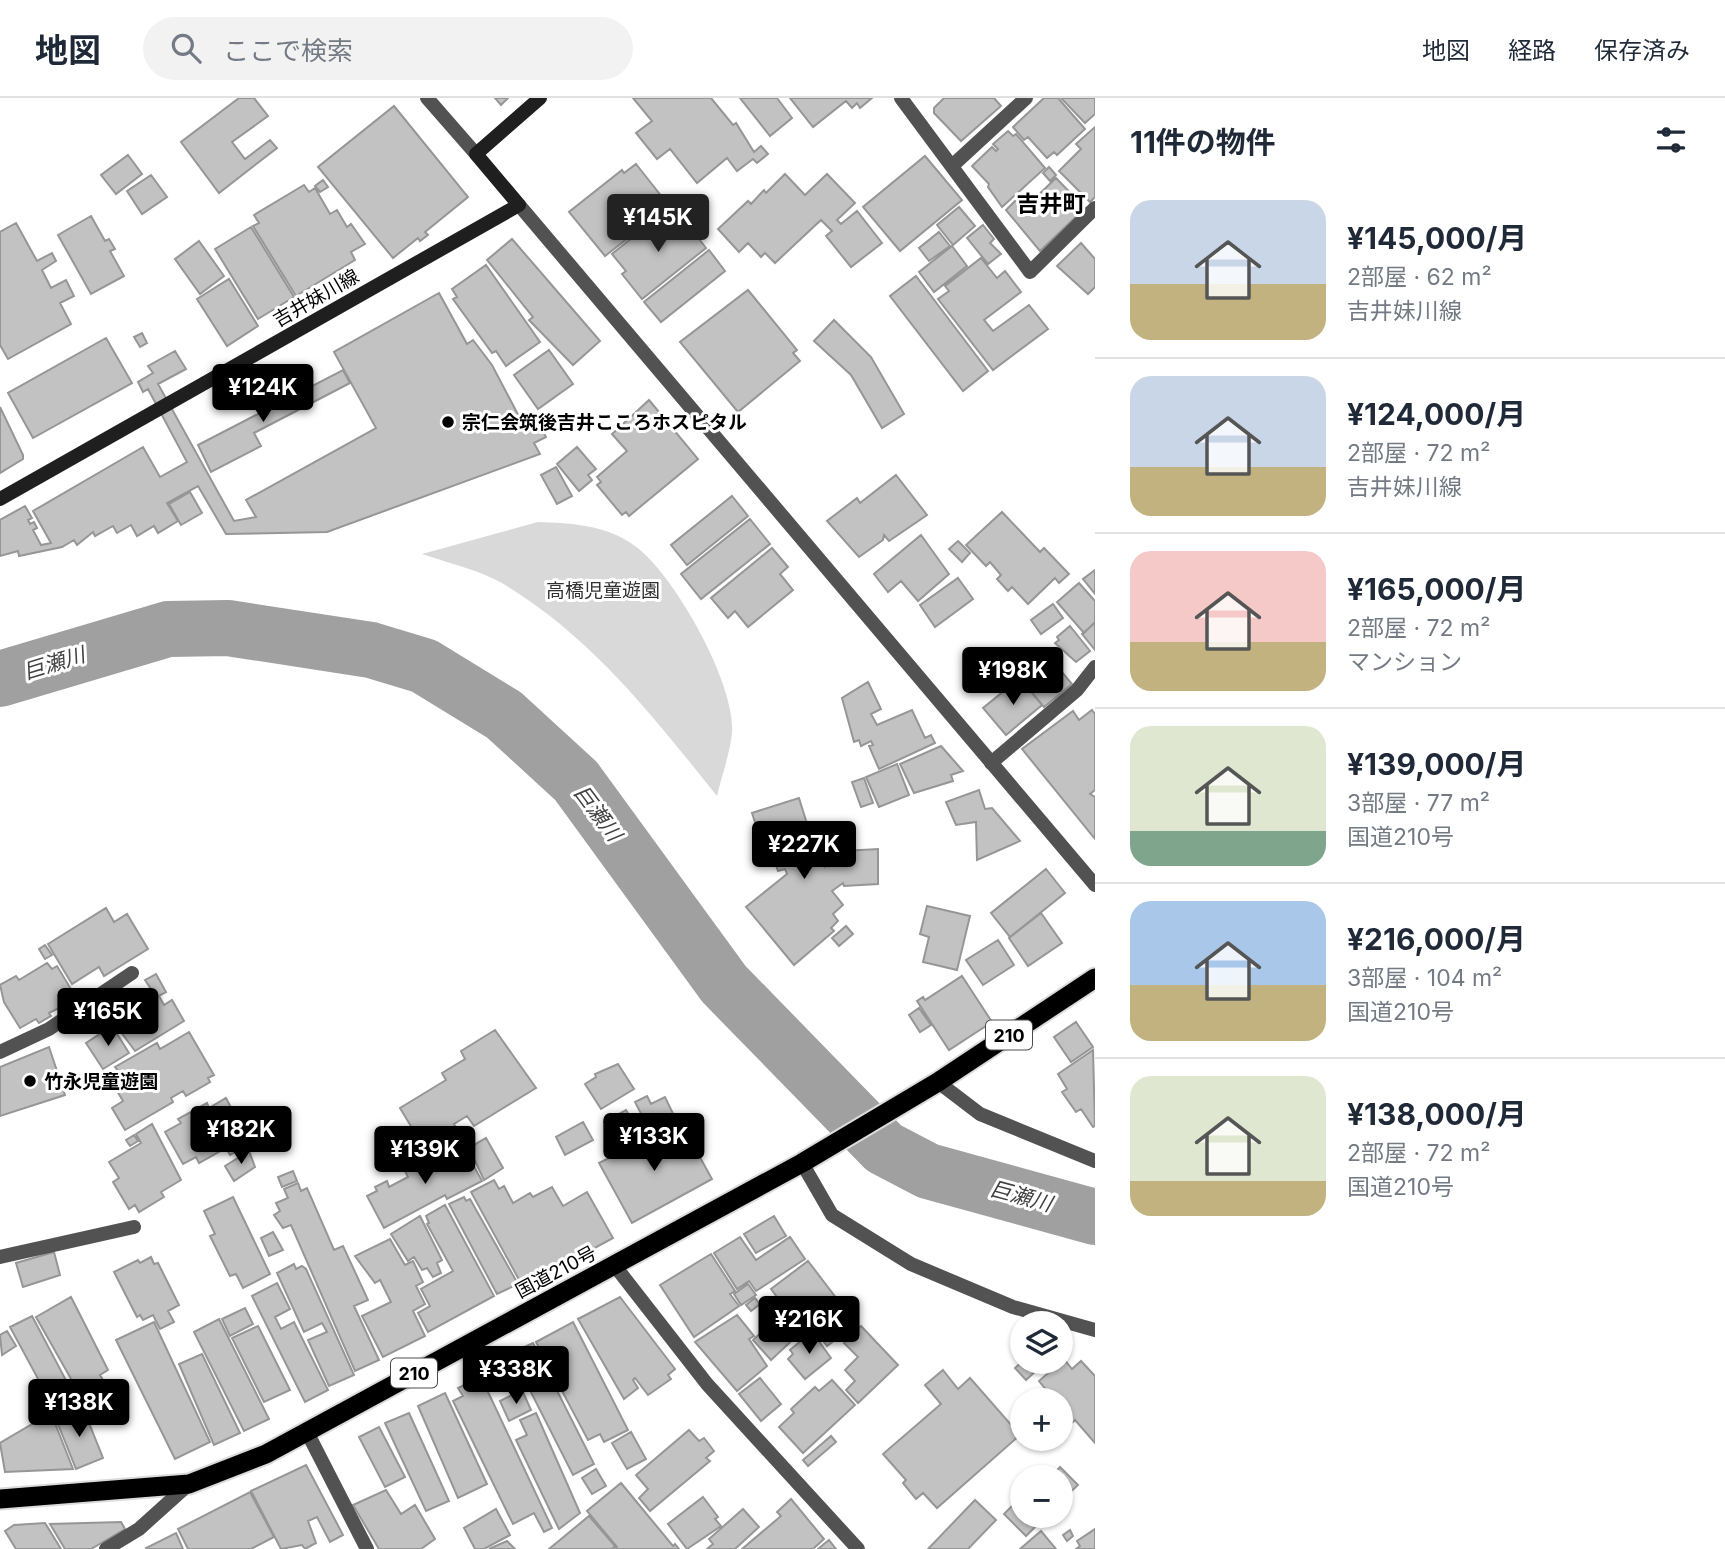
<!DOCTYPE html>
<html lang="ja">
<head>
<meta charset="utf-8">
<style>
	body { margin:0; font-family:Inter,"Noto Sans JP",sans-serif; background:#f2f2f3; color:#1f2937; height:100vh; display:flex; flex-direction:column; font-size:26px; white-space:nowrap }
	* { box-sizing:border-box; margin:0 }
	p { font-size:23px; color:#747a83 }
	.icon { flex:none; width:38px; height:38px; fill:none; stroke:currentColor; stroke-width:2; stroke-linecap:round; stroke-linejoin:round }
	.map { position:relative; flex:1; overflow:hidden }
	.sheet { display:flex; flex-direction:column; background:#fff; width:630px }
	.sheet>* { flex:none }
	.controls { position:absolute; left:1010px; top:1213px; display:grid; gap:14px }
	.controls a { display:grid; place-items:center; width:63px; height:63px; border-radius:50%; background:#fff; box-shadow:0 2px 5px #0004; font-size:35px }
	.price { position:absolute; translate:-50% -60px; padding:0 16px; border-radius:7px; background:#000; color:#fff; font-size:23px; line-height:46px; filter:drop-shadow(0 2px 4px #0008) }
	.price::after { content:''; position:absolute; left:50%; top:42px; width:21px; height:16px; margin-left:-10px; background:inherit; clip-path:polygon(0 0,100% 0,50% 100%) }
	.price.on { background:#222; color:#fff }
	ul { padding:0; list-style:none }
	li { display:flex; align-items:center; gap:21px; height:175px; padding:0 35px }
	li+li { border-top:2px solid #e0e1e3 }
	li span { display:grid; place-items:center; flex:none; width:196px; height:140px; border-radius:21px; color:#555 }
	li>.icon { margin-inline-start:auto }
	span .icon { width:84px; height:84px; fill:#fffc; stroke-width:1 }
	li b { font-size:30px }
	h2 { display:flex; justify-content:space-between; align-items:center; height:84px; padding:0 35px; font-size:30px }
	header { display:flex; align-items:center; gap:42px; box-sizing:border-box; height:98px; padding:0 35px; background:#fff; border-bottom:2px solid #e0e1e3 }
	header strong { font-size:33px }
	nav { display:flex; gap:38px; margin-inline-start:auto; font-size:24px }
	.search { width:490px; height:63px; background:#f2f2f3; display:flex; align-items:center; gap:18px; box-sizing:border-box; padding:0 24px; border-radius:38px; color:#747a83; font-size:26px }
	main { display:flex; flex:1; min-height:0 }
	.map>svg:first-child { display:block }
</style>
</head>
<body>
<header>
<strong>地図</strong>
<div class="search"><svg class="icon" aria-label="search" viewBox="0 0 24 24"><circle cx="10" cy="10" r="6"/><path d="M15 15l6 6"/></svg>ここで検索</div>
<nav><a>地図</a><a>経路</a><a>保存済み</a></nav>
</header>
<main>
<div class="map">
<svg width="1095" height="1451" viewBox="0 0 1095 1451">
	<rect width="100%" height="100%" fill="#fff"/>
	<path fill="#d9d9d9" d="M538 424C571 425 607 427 635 448 674 476 736 586 732 635 730 655 722 677 717 698 652 617 592 539 502 485 479 472 448 465 422 456Z"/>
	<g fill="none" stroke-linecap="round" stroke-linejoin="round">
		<path stroke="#a0a0a0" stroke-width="56" d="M0 581 168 531 228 530 371 552 424 568 504 617 576 683 724 886 884 1050 928 1073 1095 1119"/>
	</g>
	<path fill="#c2c2c2" stroke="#969696" stroke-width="2" d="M239 0H254L268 18 232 44 245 61 270 42 277 50 219 95 181 44Z
		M495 0H508L501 7Z
		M633 0H711L733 27 736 25 754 54 761 48 768 56 757 65 753 61 737 73 727 60 697 85 670 51 657 61 636 35 652 23Z
		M740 0H777L792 20 770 38Z
		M790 0H872L860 10 857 5 852 10 846 3 813 29Z
		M944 0H994L1001 8 961 43 934 15V10Z
		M1044 0H1058L1085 31 1057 57 1054 54 1047 60 1028 39 1024 42 1013 29Z
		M1061 0H1095V16L1085 25Z
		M394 8 468 99 425 134 428 137 420 143 418 140 393 160 318 69Z
		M1095 29V99L1090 104 1059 73 1081 51 1076 46Z
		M1008 33 1013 38 1016 36 1045 70 1002 109 988 89 989 86 972 68 992 49 996 53 998 51 993 46Z
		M128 57 142 76 116 96 101 77Z
		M925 58 962 102 900 153 863 109Z
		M636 66 666 104 639 125 642 129 605 158 569 114 622 72 624 75Z
		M1049 69 1056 77 1050 83 1043 75Z
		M785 76 805 97 827 76 855 105 837 122 841 126 857 113 882 145 851 169 826 138 832 133 821 122 775 165 765 155 761 159 748 145 739 154 718 131 748 103 751 106 764 92 766 95Z
		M151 77 167 99 142 116 127 93Z
		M1056 80 1085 110 1040 153 1006 112 1022 96 1030 105Z
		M323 82 328 89 320 94 315 88Z
		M304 87 309 94 315 90 330 116 337 112 347 129 351 126 365 146 351 154 355 162 296 198 253 128 259 125 254 117Z
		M959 109 975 128 953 147 937 127Z
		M662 116 670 126 681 118 706 150 642 201 622 176 626 173 612 156Z
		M91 118 105 143 109 141 115 151 110 153 124 178 91 196 58 137Z
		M16 125 37 163 52 155 56 163 42 172 51 190 66 182 74 198 60 205 71 226 8 261 0 247V134Z
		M983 127 994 141 990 145 1001 156 988 166 967 140Z
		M251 129 294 199 258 221 215 151Z
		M939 134 950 148 929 163 919 150Z
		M512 141 600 243 573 267 529 222 533 219 487 162Z
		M199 143 224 178 200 196 175 161Z
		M1081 145 1095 161V189L1088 196 1057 168Z
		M952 148 967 168 934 194 919 174Z
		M709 152 725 173 661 224 644 204Z
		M981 160 997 180 1005 173 1021 194 984 222 993 233 1029 207 1048 231 993 272 938 201 949 193 945 188Z
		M486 167 540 244 506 268 496 253 492 255 453 201 457 199 452 191Z
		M916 178 988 273 963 293 890 198Z
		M229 181 258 228 227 248 197 201Z
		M748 192 797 252 793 255 800 263 738 314 680 244Z
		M439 195 467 246 473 242 492 267 524 328 537 321 546 339 534 345 540 356 327 434 226 436 198 388 167 405 178 423 158 435 154 428 137 438 131 427 117 435 113 428 95 438 93 434 77 447 74 442 62 449 19 458 18 453 0 458V422L25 408 32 420 28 422 30 426 34 424 37 430 33 432 41 447 51 445 33 413 143 349 160 379 187 364 148 291 143 294 138 284 153 275 148 268 175 253 186 271 158 286 234 423 256 419 246 402 376 330 334 254Z
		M834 222 871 259 904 316 882 330 851 277 814 243Z
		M142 235 147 245 140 249 134 239Z
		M106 240 132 285 33 340 8 295Z
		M549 252 573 286 538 311 514 277Z
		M343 272 350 285 254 335 261 348 211 374 198 347Z
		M649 302 698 361 629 418 626 414 622 417 597 387 601 384 597 379 627 353 612 336Z
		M0 309 23 357V361L0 375Z
		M577 349 596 371 588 377 592 382 579 393 557 366Z
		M556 369 572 398 557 406 541 377Z
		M896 377 927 417 889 443 884 437 883 442 859 459 827 423 857 400 860 405Z
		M190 394 202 415 181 427 169 406Z
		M732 398 748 418 687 467 671 447Z
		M1002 414 1040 454 1044 450 1069 476 1059 485 1055 480 1028 506 1012 489 1008 493 997 481 1001 477 990 464 986 468 966 447Z
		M750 421 770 446 701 501 681 476Z
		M921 437 949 476 918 503 901 483 888 494 874 476Z
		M958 443 970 455 962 464 949 451Z
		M772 450 788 469 780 476 793 492 748 529 735 513 728 520 711 500Z
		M1095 472V496L1083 481Z
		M958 480 973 501 935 529 920 507Z
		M1079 485 1095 503V524L1084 535 1057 504Z
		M1053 506 1063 520 1041 536 1031 522Z
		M1095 525V552L1082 536Z
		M1070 528 1090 553 1076 564 1055 545 1059 542 1057 539Z
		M1046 555 1072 586 1044 609 1018 578Z
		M1020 580 1042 607 1006 637 983 610Z
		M868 584 881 611 871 616 877 627 912 612 925 640 931 637 935 645 879 671 869 648 873 647 871 643 861 648 859 642 854 644 842 600Z
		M1092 612 1095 616V692L1090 696 1095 699V741L1022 651 1073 613 1079 622Z
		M941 648 963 673 951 677 953 683 914 695 900 666Z
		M897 666 909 697 879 709 866 679Z
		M864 680 873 705 861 709 852 684Z
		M979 692 985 711 992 710 1020 743 977 762 976 724 956 727 946 704Z
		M799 700 808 729 813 727 825 769 843 753 878 751V786L844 788 843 785 832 793 843 807 833 816 838 823 831 830 834 833 794 867 746 809 787 776 785 771 778 773 771 753 765 755 752 715Z
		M1046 771 1065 795 1010 839 991 815Z
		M927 808 970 818 957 872 923 864 929 839 920 836Z
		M106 810 114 824 127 816 148 851 104 878 99 869 72 886 48 846Z
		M1041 815 1062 845 1028 868 1009 840Z
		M846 828 853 836 839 848 832 840Z
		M998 842 1014 867 983 887 966 862Z
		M45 847 52 857 45 861 39 851Z
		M47 865 52 871 57 868 77 901 49 915 51 918 39 925 36 921 20 930 4 904 0 887 16 878 19 882Z
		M156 876 166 894 159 898 164 907 172 902 184 923 135 953 109 918 117 913 121 919 134 910 126 899 138 892 141 897 151 891 145 882Z
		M962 878 992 924 949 952 917 903 923 899 925 902Z
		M919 910 931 927 920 934 909 917Z
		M1076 924 1093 949 1071 964 1054 939Z
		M112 928 129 955 103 971 86 945Z
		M495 932 536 990 474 1028 467 1018 454 1026 458 1033 426 1053 400 1010 446 982 442 975 465 961 461 953Z
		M189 934 214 977 208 980 210 984 186 998 183 993 171 1000 173 1004 125 1032 112 1010 123 1003 108 978 118 973 115 969 157 945 160 951Z
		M49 949 65 997 0 1018V969Z
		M1093 952 1095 1028 1093 1029 1081 1011 1076 1014 1062 994 1067 991 1058 976Z
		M618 966 634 991 601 1011 585 986 596 979 595 976Z
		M647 998 651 1006 665 999 681 1032 656 1045 635 1004Z
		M226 1000 235 1017 228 1020 244 1049 230 1057 226 1050 199 1065 196 1059 183 1066 165 1034 181 1025 178 1021 207 1005 209 1010Z
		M626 1012 638 1033 615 1044 604 1024Z
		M583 1024 593 1042 565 1057 556 1039Z
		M152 1026 181 1082 161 1094 164 1099 139 1114 135 1107 129 1111 113 1084 119 1080 109 1064 141 1045 136 1036Z
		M686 1034 712 1081 632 1125 599 1065 617 1056 614 1050 641 1035 645 1044 651 1041 656 1050Z
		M134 1037 138 1043 130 1048 126 1042Z
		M486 1040 503 1070 484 1082 469 1050Z
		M463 1048 482 1083 447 1101 445 1097 384 1130 367 1098 377 1093 375 1089 387 1083 389 1089 408 1079 405 1073Z
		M249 1053 255 1069 234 1083 225 1068Z
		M293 1073 297 1083 282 1089 278 1079Z
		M494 1082 499 1091 504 1088 513 1105 530 1095 533 1099 552 1089 563 1108 587 1094 613 1140 523 1189 471 1094Z
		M298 1085 301 1093 307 1090 334 1152 343 1148 368 1202 354 1208 379 1262 355 1273 291 1127 283 1130 274 1117 280 1113 276 1105 288 1100 284 1091Z
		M233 1099 270 1176 243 1190 236 1176 230 1178 210 1138 215 1136 204 1113Z
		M464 1099 466 1103 470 1101 518 1186 497 1196 449 1106Z
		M445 1107 494 1198 428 1234 418 1215 430 1208 421 1191 453 1173 427 1126 429 1125 426 1118Z
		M420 1118 442 1162 437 1165 441 1175 433 1179 427 1170 422 1172 414 1159 408 1163 391 1136Z
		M774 1118 786 1138 756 1155 744 1136Z
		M273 1134 283 1152 269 1158 261 1140Z
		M740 1139 756 1162 790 1139 805 1161 756 1193 749 1183 737 1191 714 1155Z
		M390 1141 405 1167 413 1163 423 1184 416 1188 425 1206 413 1213 425 1238 383 1259 362 1218 391 1204 380 1182 375 1185 355 1158Z
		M54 1154 60 1177 23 1189 16 1165Z
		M711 1156 735 1193 730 1196 739 1208 694 1239 660 1187Z
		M151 1159 154 1166 158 1165 179 1207 168 1213 174 1224 160 1231 153 1217 143 1222 140 1217 137 1219 114 1174 138 1162 140 1165Z
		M808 1163 856 1226 827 1248 816 1233 805 1236 771 1191Z
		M294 1166 296 1171 302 1168 306 1171 354 1277 329 1288 308 1242 327 1234 322 1225 304 1234 277 1175Z
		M277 1185 290 1211 275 1219 281 1231 294 1224 328 1292 305 1304 252 1198Z
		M748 1186 756 1197 741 1207 734 1196Z
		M71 1199 108 1272 100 1277 103 1282 84 1293 88 1300 83 1302 36 1219Z
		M620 1199 675 1271 668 1277 671 1281 648 1297 635 1280 633 1282 638 1290 624 1301 578 1221Z
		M755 1200 760 1206 751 1213 746 1207Z
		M245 1210 253 1226 230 1238 222 1221Z
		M782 1215 800 1235 771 1262 753 1242Z
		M737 1217 754 1238 749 1241 767 1268 737 1293 695 1244Z
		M32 1218 78 1305 57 1316 10 1229Z
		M219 1221 269 1321 244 1333 194 1234Z
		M154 1224 210 1344 175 1361 116 1242Z
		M573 1224 628 1332 604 1344 600 1336 588 1342 536 1244Z
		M258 1228 290 1292 264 1304 232 1240Z
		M861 1228 898 1267 858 1305 846 1292 855 1283 845 1272 858 1259 844 1245Z
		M7 1233 16 1248 2 1257 0 1237Z
		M808 1237 811 1242 815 1238 831 1260 805 1281 788 1261 793 1256 790 1252Z
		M533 1245 594 1366 573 1377 511 1255Z
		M202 1256 240 1335 214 1347 179 1266Z
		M1064 1261 1072 1271 1081 1263 1095 1278V1345L1075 1322 1065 1331 1060 1325V1302L1039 1300 1047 1293 1039 1283Z
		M1022 1264H1031L1038 1271 1026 1282 1015 1270Z
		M943 1272 958 1291 970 1280 1020 1337 937 1410 923 1395 916 1401 903 1385 906 1382 883 1356 941 1306 925 1287Z
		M481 1279 552 1430 544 1434 534 1415 513 1426 453 1303 463 1298 458 1290Z
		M760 1280 781 1306 761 1323 739 1296Z
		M832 1282 855 1307 803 1355 779 1329 794 1315 791 1311 815 1289 819 1293Z
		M522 1292 531 1312 509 1323 500 1303Z
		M445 1295 487 1386 458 1400 418 1308Z
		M83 1310 103 1360 76 1371 56 1321Z
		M51 1315 73 1371 5 1374 0 1345Z
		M409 1315 449 1403 426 1413 385 1325Z
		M536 1315 580 1415 559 1431 516 1342 527 1337 520 1322Z
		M379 1329 405 1379 385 1389 359 1339Z
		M689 1332 699 1343 704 1340 714 1353 706 1360 710 1363 650 1413 639 1400 648 1391 636 1377Z
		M631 1334 646 1361 627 1371 612 1345Z
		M831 1338 836 1344 808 1368 803 1362Z
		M306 1367 343 1437 330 1444 317 1419 308 1423 316 1445 305 1451 302 1447 281 1451 251 1393Z
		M1060 1369 1078 1387 1060 1404V1379H1051Z
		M596 1371 606 1388 592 1396 582 1380Z
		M621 1385 673 1448 675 1446 679 1451H615L617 1449 587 1413Z
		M386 1392 401 1416 415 1407 435 1441 421 1451H379L353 1407Z
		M250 1394 274 1439 251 1451H188L178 1431Z
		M703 1399 718 1419 715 1421 721 1428 687 1451 668 1426Z
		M1020 1400 1022 1418H1038L1042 1422 1026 1438 1004 1416Z
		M791 1401 824 1441 813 1451H742L781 1418 777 1414Z
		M975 1402 996 1422 968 1451H928Z
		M496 1411 510 1437 484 1451H475L464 1430Z
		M743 1411 759 1429 735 1451H707L713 1446 709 1441Z
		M589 1418 615 1448 612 1451H549Z
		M121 1424 125 1431 91 1451H65L50 1426Z
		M45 1425 61 1451H16L5 1433 14 1427Z
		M1095 1431V1451H1076L1080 1448 1077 1443Z
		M1070 1432 1073 1438 1067 1443 1063 1437Z
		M1041 1433 1056 1451H1020Z
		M176 1435 183 1451H146V1450Z
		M829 1442 836 1451H818Z
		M507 1443 515 1451H489Z"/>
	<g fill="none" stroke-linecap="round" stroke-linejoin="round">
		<defs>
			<path id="trunk" d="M0 1401 189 1386 266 1356 802 1065 938 984 1095 880"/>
		</defs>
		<use href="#trunk" stroke="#dbdbdb" stroke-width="23"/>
		<path stroke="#525252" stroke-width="14" d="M991 665 1077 592 1095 569"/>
		<path stroke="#525252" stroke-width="14" d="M901 0 1030 174 1095 110
			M952 68 1026 0
			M0 954 49 931 132 875
			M938 984 980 1016 1095 1063
			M802 1065 832 1117 911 1166 1013 1209 1095 1232
			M0 1159 134 1129
			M615 1168 707 1286 858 1451
			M306 1332 367 1451
			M106 1451 139 1431 189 1386"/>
		<path stroke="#525252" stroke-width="14" d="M427 0 476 56
			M519 107 1095 787"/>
		<path stroke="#1f1f1f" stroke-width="14" d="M0 401 519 107 476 56 540 0"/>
		<use href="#trunk" stroke="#000" stroke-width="19"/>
	</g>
	<g fill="#000" stroke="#fff" stroke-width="2.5">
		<circle cx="448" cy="324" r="7"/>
		<circle cx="30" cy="983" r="7"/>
	</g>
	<g text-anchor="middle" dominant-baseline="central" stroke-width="6" stroke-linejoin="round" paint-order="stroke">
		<g fill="#fff" stroke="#4c4c4c" stroke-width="2">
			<rect x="986" y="922.5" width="46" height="29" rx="5"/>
			<rect x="391" y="1260.5" width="46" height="29" rx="5"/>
		</g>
		<g font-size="18" font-weight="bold" fill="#000">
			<text x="1009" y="937">210</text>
			<text x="414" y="1275">210</text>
		</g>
		<g font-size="19" fill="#000" stroke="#fff">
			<text transform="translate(316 200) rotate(-30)">吉井妹川線</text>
			<text transform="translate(556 1174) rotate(-28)">国道210号</text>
		</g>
		<g font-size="19" font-weight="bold" fill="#000" stroke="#fff" text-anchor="start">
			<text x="462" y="324">宗仁会筑後吉井こころホスピタル</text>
			<text x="44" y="983">竹永児童遊園</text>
		</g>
		<g font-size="19" fill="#303030" stroke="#fff">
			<text x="603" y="492">高橋児童遊園</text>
		</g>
		<g font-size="21" font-style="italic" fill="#414141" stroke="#fff">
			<text transform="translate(54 565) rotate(-17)">巨瀬川</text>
			<text transform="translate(598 715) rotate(53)">巨瀬川</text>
			<text transform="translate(1021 1098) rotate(15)">巨瀬川</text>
		</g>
		<g font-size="23" font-weight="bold" fill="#000" stroke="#fff">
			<text x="1051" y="106">吉井町</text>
		</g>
	</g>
</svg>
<div class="controls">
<a><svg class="icon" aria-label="layers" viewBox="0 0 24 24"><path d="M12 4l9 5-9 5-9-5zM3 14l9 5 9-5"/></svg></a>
<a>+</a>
<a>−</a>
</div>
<b class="price on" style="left:658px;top:156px">¥145K</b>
<b class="price" style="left:263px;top:326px">¥124K</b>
<b class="price" style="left:1013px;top:609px">¥198K</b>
<b class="price" style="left:804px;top:783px">¥227K</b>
<b class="price" style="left:108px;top:950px">¥165K</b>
<b class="price" style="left:241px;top:1068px">¥182K</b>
<b class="price" style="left:654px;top:1075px">¥133K</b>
<b class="price" style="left:425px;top:1088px">¥139K</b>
<b class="price" style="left:809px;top:1258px">¥216K</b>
<b class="price" style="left:516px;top:1308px">¥338K</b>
<b class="price" style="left:79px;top:1341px">¥138K</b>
</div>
<section class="sheet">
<h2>11件の物件<svg class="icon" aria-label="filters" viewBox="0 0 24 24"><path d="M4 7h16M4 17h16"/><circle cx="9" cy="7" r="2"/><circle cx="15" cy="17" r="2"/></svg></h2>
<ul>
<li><span style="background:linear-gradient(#c9d6e8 60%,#c2b280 0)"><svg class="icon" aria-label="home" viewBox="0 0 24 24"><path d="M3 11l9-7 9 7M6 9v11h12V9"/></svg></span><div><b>¥145,000/月</b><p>2部屋 · 62 m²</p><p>吉井妹川線</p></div></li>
<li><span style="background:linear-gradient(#c9d6e8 65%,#c2b280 0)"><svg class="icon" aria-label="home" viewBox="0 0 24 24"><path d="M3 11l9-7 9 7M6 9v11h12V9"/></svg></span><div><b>¥124,000/月</b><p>2部屋 · 72 m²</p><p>吉井妹川線</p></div></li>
<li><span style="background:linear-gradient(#f6c9c9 65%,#c2b280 0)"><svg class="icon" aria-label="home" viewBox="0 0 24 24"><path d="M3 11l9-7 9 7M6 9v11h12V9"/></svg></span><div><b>¥165,000/月</b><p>2部屋 · 72 m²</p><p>マンション</p></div></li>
<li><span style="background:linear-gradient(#dfe7d0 75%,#7fa58c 0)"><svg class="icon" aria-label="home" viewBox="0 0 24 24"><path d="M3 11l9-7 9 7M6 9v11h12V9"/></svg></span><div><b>¥139,000/月</b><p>3部屋 · 77 m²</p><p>国道210号</p></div></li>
<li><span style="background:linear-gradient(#a9c7e8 60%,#c2b280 0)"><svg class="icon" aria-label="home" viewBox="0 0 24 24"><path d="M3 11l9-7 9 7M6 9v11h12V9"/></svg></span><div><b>¥216,000/月</b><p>3部屋 · 104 m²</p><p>国道210号</p></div></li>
<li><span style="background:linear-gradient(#dfe7d0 75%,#c2b280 0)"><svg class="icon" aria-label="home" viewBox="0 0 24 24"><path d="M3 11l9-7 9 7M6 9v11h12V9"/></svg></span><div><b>¥138,000/月</b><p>2部屋 · 72 m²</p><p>国道210号</p></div></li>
</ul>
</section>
</main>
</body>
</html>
